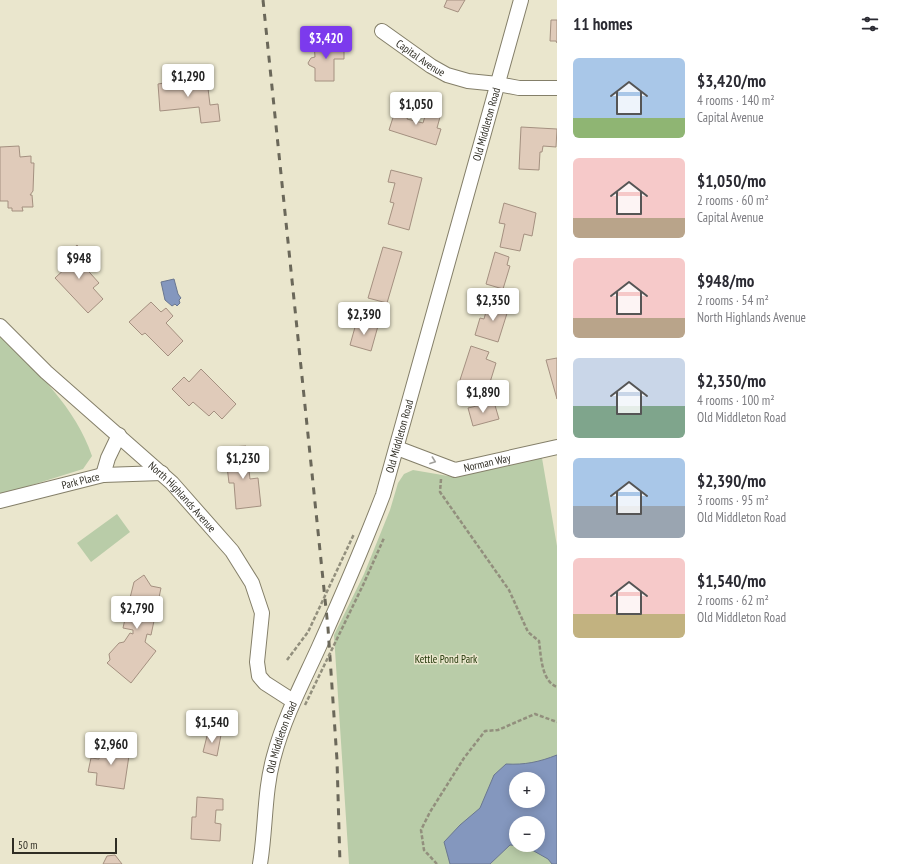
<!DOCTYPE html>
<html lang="en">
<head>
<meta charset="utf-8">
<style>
	body { margin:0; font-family:"PT Sans Narrow",sans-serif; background:#f2f2f3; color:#2b2b33; height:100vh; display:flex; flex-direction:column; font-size:15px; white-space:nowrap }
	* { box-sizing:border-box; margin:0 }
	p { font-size:13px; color:#7c7c81 }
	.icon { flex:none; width:22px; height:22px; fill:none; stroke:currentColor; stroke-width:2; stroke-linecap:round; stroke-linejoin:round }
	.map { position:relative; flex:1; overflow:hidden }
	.side { display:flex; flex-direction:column; background:#fff; width:340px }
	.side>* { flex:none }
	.tools { position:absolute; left:509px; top:772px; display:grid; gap:8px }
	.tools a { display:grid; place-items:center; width:36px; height:36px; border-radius:50%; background:#fff; box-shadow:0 2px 10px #0003; font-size:20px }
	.scale { position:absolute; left:12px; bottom:10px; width:105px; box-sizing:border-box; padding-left:4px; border:2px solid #2f2d24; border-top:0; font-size:11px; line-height:14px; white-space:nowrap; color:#2f2d24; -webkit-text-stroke:3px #eae6cd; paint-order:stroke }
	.price { position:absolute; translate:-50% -34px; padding:0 9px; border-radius:4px; background:#fff; color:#222; font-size:13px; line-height:26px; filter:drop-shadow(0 1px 2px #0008) }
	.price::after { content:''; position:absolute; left:50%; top:24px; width:12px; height:9px; margin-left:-6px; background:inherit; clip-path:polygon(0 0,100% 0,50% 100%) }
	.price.selected { background:#7c3aed; color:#fff }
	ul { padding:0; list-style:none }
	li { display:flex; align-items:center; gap:12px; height:100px; padding:0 16px }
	li span { display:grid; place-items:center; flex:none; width:112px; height:80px; border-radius:6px; color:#555 }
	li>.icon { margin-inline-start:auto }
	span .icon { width:48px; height:48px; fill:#fffc; stroke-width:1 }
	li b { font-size:17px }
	h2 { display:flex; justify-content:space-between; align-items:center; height:48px; padding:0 16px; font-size:17px }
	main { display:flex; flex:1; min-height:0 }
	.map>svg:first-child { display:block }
</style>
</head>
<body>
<main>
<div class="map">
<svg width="557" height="864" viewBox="0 0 557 864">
	<rect width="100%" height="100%" fill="#eae6cd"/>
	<path fill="#b9cca8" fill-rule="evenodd" d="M0 335C36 370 76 408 92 456L83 469 0 495Z
		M542 458 557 546V864H349L334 635 364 574 390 510 398 483 404 474 413 470 454 477ZM516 779H538V801H516ZM516 823H538V845H516Z
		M117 514 130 532 91 562 77 543Z"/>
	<path fill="#8497be" stroke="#6a7790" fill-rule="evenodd" d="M174 279 178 294 181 298 179 300 180 303 177 306 175 304 172 306 165 300 161 282Z
		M557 755V864H552L548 859 525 846 510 845 490 864H450L444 842 460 825 480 808 494 775 506 764C525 765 539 762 557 755ZM516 779H538V801H516ZM516 823H538V845H516Z"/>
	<path fill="#e0cbba" stroke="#a49080" d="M447 0H465L458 12 444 7Z
		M551 20H557V43L556 41H550Z
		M344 42V59H334V81H315V68L309 65 308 63 311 58 315 57 314 43Z
		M180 80V82L207 80 210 105 218 104 220 121 201 123 199 107 160 111 158 84 164 83V81Z
		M397 105 410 110 407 119 423 123 426 113 440 117 437 128 441 129 436 145 389 130Z
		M521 127 557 129 556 147 543 146 542 152H540L539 170 519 169Z
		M19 146 20 157 31 156V163H34L33 191 30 195H32L33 207H22L23 211H12V208H8V201H0V147Z
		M391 170 422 178 409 230 388 224 394 203 390 202 395 183 388 182Z
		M504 203 536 213 532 236 524 234 520 251 500 247 505 224 499 223Z
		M77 245 89 258 82 264 99 283 93 288 103 299 88 313 55 278 68 266 62 259Z
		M383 247 402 252 387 303 368 298Z
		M495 252 509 257 507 265 510 266 503 289 486 284Z
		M489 301 509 307 498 342 475 335 480 318 484 319Z
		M151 302 161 312 166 308 173 316 166 323 183 341 168 356 145 333 142 335 129 322Z
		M357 320 378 326 371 351 350 345Z
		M471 346 489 352 486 359 496 363 487 392 459 383Z
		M557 358V399L546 360Z
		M201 369 236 404 222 419 214 411 209 416 193 402 189 406 172 389 184 377 189 382Z
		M494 402 499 419 473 426 468 408Z
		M246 446 250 479 258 478 261 506 236 509 234 483H229L226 458 232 457 231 447Z
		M144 575 151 586 161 588 151 635 147 634 145 642 156 651 131 683 107 663 110 660 109 654 119 643 124 642 130 633 133 634V630L123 628 125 619 122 611 124 601 130 598 134 582Z
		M208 732 221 735 217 756 203 752Z
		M102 743 130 749 124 789 96 785 97 773 88 772 91 758 99 759Z
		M197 797 223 799V810H216L215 823 221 824 220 841 191 839 192 817H196Z
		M115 855 122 864H103L107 856Z"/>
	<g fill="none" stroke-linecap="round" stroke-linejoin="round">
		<defs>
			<g id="minor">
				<path id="s1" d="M382 31 431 66 447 75 468 81 498 84 519 88H557"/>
				<path id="s2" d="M0 326 46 372 172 483 232 551 252 583 262 613 257 662 259 676 265 683 293 701"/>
				<path id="s3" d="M397 448 455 470 557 447"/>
				<path d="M103 475 108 458 119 435"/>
				<path id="s4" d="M0 501 103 475 162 473"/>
				<path id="s5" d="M260 864C266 828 264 791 274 756 284 718 302 684 318 649 341 598 363 547 383 495L521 0"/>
			</g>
		</defs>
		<use href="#minor" stroke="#847f69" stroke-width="16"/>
		<path stroke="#928f7d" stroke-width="2.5" stroke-dasharray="4 2" stroke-linecap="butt" d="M441 479 440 492 509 590 528 632 539 641C541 655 541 681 557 687
			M437 864 424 850 421 830 430 812 464 758 485 731 498 730 535 714 557 722"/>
		<use href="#minor" stroke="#fff" stroke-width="14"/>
		<path stroke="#6b685a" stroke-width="3" stroke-dasharray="7 7" stroke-linecap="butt" d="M263 0 328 628 337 760 340 864"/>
		<path stroke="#928f7d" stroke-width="2.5" stroke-dasharray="4 2" stroke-linecap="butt" d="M287 660 308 632 354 534
			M305 705 364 583 384 538"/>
	</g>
	<defs><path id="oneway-chevron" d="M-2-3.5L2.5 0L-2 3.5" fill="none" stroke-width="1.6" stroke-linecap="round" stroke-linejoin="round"/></defs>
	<use stroke="#a1a09c" href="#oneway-chevron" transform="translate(433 461) rotate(20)"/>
	<g text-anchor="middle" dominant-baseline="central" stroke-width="3" stroke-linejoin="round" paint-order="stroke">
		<g font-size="11" fill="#2f2d24" stroke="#eae6cd">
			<text stroke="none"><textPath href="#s1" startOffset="47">Capital Avenue</textPath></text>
			<text stroke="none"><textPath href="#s5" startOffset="777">Old Middleton Road</textPath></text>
			<text stroke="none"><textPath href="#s5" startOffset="453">Old Middleton Road</textPath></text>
			<text stroke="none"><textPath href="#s3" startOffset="95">Norman Way</textPath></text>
			<text stroke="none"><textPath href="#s4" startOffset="83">Park Place</textPath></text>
			<text stroke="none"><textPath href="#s2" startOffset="250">North Highlands Avenue</textPath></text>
			<text stroke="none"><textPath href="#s5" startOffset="129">Old Middleton Road</textPath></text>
		</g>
		<g font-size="11" fill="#24380a" stroke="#eae6cd">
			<text x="446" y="659">Kettle Pond Park</text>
		</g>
	</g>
</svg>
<div class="tools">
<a>+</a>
<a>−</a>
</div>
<div class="scale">50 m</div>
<b class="price selected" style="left:326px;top:60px">$3,420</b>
<b class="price" style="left:188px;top:98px">$1,290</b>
<b class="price" style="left:416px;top:126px">$1,050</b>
<b class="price" style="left:79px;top:280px">$948</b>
<b class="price" style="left:493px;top:322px">$2,350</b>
<b class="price" style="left:364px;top:336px">$2,390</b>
<b class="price" style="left:483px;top:414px">$1,890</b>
<b class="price" style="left:243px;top:480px">$1,230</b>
<b class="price" style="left:137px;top:630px">$2,790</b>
<b class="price" style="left:212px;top:744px">$1,540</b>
<b class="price" style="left:111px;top:766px">$2,960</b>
</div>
<section class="side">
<h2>11 homes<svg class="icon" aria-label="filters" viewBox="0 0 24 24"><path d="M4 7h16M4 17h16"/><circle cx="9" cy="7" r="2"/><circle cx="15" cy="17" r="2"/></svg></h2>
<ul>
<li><span style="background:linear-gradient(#a9c7e8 75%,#8fb573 0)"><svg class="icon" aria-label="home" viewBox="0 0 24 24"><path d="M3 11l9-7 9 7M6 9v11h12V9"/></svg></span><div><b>$3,420/mo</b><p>4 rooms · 140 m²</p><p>Capital Avenue</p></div></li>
<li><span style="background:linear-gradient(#f6c9c9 75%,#b9a48a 0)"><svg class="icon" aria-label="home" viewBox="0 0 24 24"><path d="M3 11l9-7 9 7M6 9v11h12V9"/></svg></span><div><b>$1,050/mo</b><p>2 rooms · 60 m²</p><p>Capital Avenue</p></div></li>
<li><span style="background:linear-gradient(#f6c9c9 75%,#b9a48a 0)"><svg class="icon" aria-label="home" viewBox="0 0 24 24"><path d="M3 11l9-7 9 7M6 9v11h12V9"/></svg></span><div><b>$948/mo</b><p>2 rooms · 54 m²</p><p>North Highlands Avenue</p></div></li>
<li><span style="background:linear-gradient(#c9d6e8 60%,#7fa58c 0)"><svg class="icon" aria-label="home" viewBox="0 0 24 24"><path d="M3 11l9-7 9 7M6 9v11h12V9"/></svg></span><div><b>$2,350/mo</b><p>4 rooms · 100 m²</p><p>Old Middleton Road</p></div></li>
<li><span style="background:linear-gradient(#a9c7e8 60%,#9aa5b1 0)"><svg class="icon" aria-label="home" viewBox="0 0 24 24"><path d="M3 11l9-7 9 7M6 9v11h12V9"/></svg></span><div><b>$2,390/mo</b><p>3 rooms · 95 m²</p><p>Old Middleton Road</p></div></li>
<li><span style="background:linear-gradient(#f6c9c9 70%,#c2b280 0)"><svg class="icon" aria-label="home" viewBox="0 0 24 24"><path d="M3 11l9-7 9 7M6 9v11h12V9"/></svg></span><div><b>$1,540/mo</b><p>2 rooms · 62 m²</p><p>Old Middleton Road</p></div></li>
</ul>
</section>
</main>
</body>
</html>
